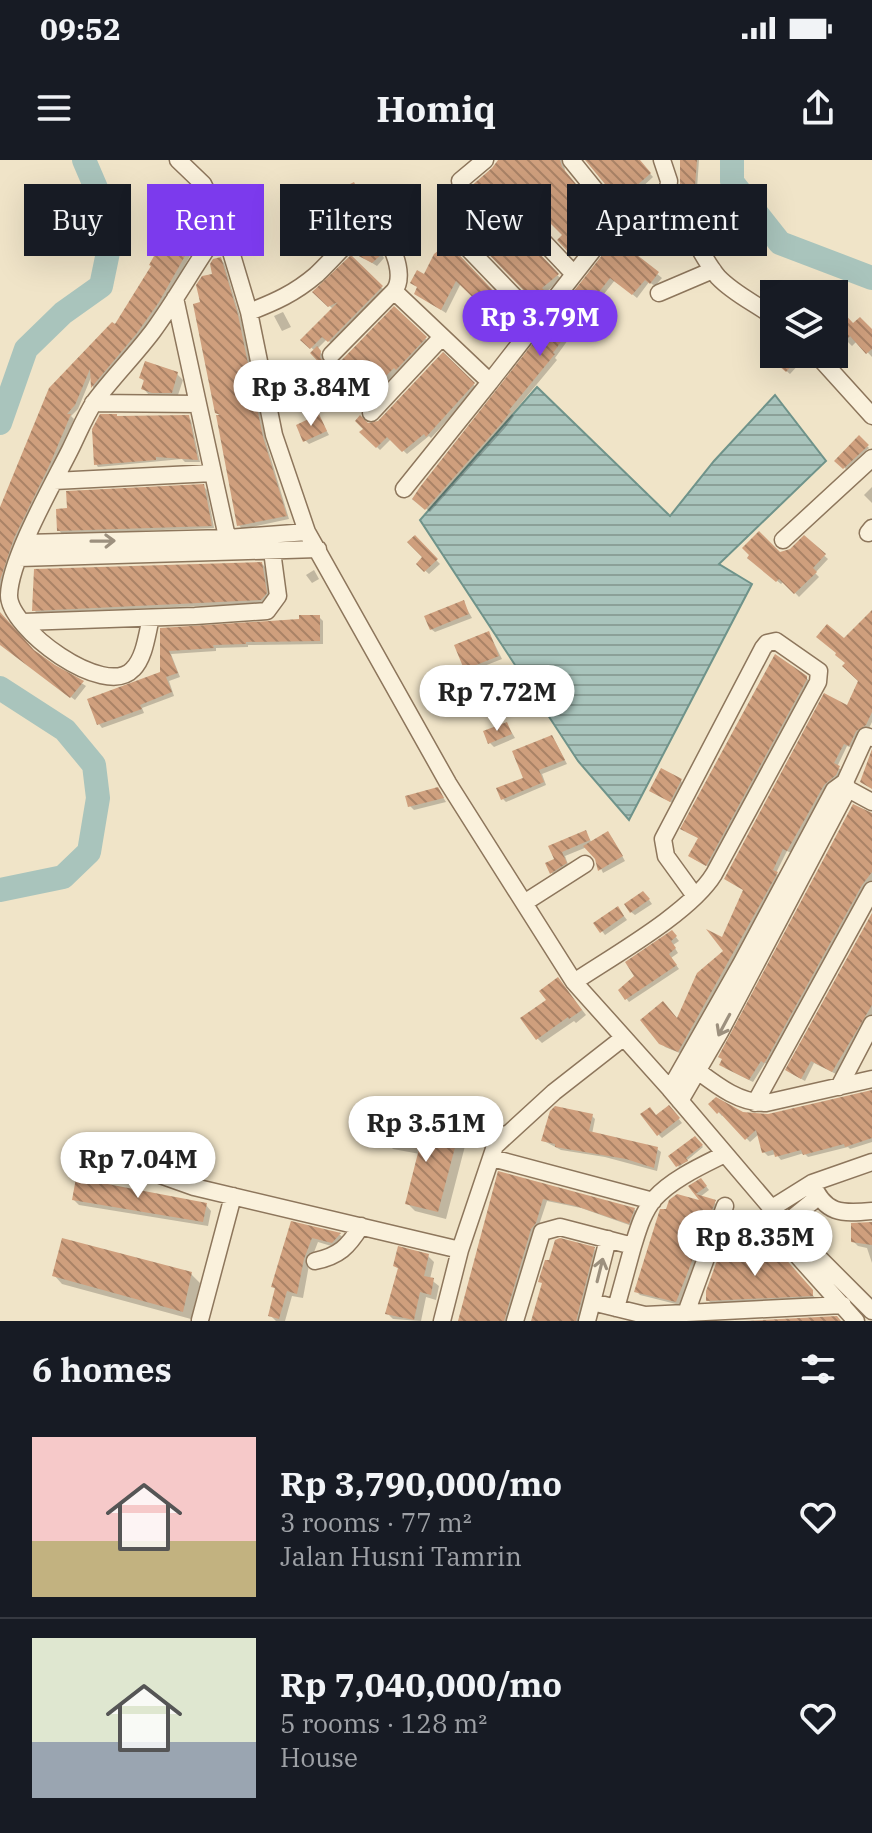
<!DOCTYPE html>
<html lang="en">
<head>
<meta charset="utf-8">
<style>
	body { margin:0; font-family:"IBM Plex Serif",serif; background:#242831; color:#f1f3f6; height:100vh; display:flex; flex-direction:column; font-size:30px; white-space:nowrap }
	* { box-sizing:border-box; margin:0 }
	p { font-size:26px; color:#9ea1a6 }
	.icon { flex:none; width:44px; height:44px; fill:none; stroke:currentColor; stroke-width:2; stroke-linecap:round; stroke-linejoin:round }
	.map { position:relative; height:1161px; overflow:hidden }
	.details { display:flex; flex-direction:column; background:#171b24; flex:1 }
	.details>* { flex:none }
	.hud { position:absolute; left:24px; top:24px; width:824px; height:72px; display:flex; gap:16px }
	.controls { position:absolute; left:760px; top:120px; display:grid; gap:16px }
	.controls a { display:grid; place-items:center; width:88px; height:88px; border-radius:0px; background:#171b24; box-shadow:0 8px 32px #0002; font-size:40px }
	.price { position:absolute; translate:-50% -68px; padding:0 18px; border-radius:28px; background:#fff; color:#222; font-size:26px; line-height:52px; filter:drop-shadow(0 2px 4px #0008) }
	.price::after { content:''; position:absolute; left:50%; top:48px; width:24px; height:18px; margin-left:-12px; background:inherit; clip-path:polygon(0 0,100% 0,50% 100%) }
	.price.selected { background:#7c3aed; color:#fff }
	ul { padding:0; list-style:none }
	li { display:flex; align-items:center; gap:24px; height:200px; padding:0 32px }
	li+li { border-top:2px solid #363941 }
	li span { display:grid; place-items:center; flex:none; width:224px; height:160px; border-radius:0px; color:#555 }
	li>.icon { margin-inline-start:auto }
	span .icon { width:96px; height:96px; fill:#fffc; stroke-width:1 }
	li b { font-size:34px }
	h2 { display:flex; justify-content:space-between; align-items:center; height:96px; padding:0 32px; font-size:34px }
	.pill { padding:0 28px; border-radius:0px; background:#171b24; box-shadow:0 8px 32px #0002; font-size:28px; line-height:72px }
	.pill.selected { background:#7c3aed; color:#fff }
	.status { display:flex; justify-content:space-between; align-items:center; height:56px; padding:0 40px; background:#171b24; direction:ltr }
	.status svg { height:22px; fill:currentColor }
	header { display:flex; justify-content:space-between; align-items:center; height:104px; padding:0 32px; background:#171b24; font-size:36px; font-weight:700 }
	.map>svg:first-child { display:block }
</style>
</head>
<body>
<div class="status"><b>09:52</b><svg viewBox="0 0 49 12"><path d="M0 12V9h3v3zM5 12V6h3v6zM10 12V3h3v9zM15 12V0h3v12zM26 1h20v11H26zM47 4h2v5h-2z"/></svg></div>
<header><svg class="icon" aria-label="menu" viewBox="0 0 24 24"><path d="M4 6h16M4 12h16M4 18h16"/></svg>Homiq<svg class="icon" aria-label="share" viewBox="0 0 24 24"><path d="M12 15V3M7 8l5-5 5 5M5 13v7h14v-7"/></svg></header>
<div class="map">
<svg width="872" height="1161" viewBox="0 0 872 1161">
	<defs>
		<pattern id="water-rules" width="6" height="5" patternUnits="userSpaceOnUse" patternTransform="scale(2)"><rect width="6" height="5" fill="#a9c4bc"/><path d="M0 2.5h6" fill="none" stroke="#8ba098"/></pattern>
		<pattern id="building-back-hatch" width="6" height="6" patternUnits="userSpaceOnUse" patternTransform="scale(2)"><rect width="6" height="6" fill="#cf9f7d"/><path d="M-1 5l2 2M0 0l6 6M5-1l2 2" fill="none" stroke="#a98266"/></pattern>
	</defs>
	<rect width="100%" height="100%" fill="#f0e4c8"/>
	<path fill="url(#water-rules)" stroke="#6f938a" stroke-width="2" d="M537 227 670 356 714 301 775 235 826 301 719 404 752 424 629 660 578 601 420 360Z"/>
	<path fill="#0003" d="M501 0H564L565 12 605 62 587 79 590 81 575 96 560 80 565 76 551 61 549 62 540 53 537 55 513 32 499 36 496 47 499 54 561 119 545 133 547 138 540 144 465 67 488 47Z
		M588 0H638L653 17 624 44Z
		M682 0H699L697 28H685L682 25Z
		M354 24 371 54 355 62 351 58 335 66 332 63Z
		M199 44 209 62 162 146 141 177 95 230 93 227 92 215 78 249 71 256 74 259 54 308 3 429 0 428V352L115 167Z
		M672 70 675 73 665 86 653 78Z
		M640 81 644 84 635 96 662 118 655 126 649 122 637 138 615 120 573 173 555 198 557 200 512 254 514 256 505 268 430 352 414 338Z
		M374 82 384 98 377 106 356 93Z
		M448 86 526 167 516 181 502 167 504 165 461 123 446 153 416 134Z
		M351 97 385 131 332 184 327 179 317 189 324 196 325 205 338 207 394 149 429 182 401 212 399 210 361 246 329 216 332 213 313 193 315 191 303 180 334 150 315 132Z
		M221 100 224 103 241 160 266 282 289 359 242 369 239 365 202 144Z
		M283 152 291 167 282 171 274 156Z
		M834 159 872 172V197L857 181 852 186 846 180 834 167Z
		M774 184V194H792L801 202 790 214 776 202 773 205 763 196Z
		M443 195 477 228 431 278 429 276 407 294 391 279 380 290 362 272 368 266 379 263Z
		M177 214 183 220 177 238H160L149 235 143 228 145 222 141 218Z
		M188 257 191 260 200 302H185L182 299 98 307 96 304Z
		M319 257 329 275 309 284 305 280Z
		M859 278 869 288 846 309 837 301Z
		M203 326 207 330 214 368 62 374 59 370Z
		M872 327V343L864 335Z
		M415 378 440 404 429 414 418 404 425 397Z
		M804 378 828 399 815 413 819 417 799 437 784 421 781 424 750 398 779 394 791 390Z
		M262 404 265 407 269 437 265 443 37 453 34 450Z
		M314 410 319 419 312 423 306 415Z
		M463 442 472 458 435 472 431 469Z
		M0 455 34 493 86 526 75 540 0 483Z
		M319 457 323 461V484L248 485V487L216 488V491L171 494 180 517 169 521 174 536 142 548 144 553 102 568 99 564 162 513V470L301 461Z
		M872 457V562L869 568 860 574 853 588 847 586 837 607 843 611 839 618 827 628 791 693 787 691 776 713 780 717 682 894 665 887 661 882 678 862 726 791 723 779 745 730 726 719 848 548 861 521 847 503 844 480Z
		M489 473 502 499 479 508 487 529 456 541 452 537 469 516Z
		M806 518 810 521 709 707 694 699 700 679 686 672Z
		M507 564 515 578 494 587 490 583Z
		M555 581 567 604 542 614 546 625 506 642 503 639 526 619Z
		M681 621 684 625 674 644 651 631Z
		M441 634 446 642 414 650 410 646Z
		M872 655V720L768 905 765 903 753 922 725 908Z
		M585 672 592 683 612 678 625 701 603 713 596 698 587 687 565 696 569 707 555 716 551 712 557 700 551 687Z
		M647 737 652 744 635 755 631 752Z
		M621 752 627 760 605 775 602 771Z
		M872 757V855L836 914 814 903 805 921 791 913Z
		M675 776 679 781 673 785 678 793 671 798 679 809 629 842 626 838 637 817Z
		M563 825 586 855 576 863 574 861 542 883 537 878 549 840Z
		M872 932V982L850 989 848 987 808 997 804 993 781 1000 776 994 768 996 764 992 759 974 750 982 724 954 722 956 711 944 742 954 768 956Z
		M669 947 682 963 662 978 659 975 656 957Z
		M592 956 595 959 592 974 657 989 661 992 657 1011 605 997 561 990 544 981Z
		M457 978 465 986 446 1059 415 1051 407 1043 420 994 393 989 385 981Z
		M695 978 703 987 679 1007 671 997Z
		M500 1013 634 1049 638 1053 632 1066 581 1048 547 1041 507 1161H460Z
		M705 1025 709 1030 700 1037 719 1045 680 1145 640 1135 637 1132 704 1044 691 1026Z
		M74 1040 206 1045 211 1051 208 1066 79 1045Z
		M872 1063V1103L867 1088 858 1086 853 1081Z
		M292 1064 340 1075 346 1080 338 1088 318 1082 309 1105 303 1138 292 1136 285 1161H276L270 1155 277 1130 273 1127Z
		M594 1089 597 1093 580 1161H532Z
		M428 1096 434 1102 430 1119 439 1126 436 1140 426 1137 421 1161 393 1159 387 1153 400 1110 395 1106Z
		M781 1097 816 1139 712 1144 708 1140Z
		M191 1114 200 1123 191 1159 62 1124 54 1115Z"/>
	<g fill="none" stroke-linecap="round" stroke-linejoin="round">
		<path stroke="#a9c4bc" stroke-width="24" d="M732 0V22L780 83 872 118
			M0 263 26 189 63 153 101 126 111 78 99 35 84 0
			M0 528 65 570 94 605 98 638 89 692 63 717 0 730"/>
	</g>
	<path fill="url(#building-back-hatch)" d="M498 0H560L562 7 603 57 585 74 588 77 570 94 557 80 562 75 546 59 544 60 535 50 532 53 508 30 496 33 493 42 496 48 559 114 542 128 546 132 535 142 462 67 485 47 469 28 492 8Z
		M585 0H640L651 13 619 41Z
		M680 0H697L695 26H680Z
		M354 22 368 50 350 59 347 55 330 64 318 40Z
		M187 35 200 43 207 57 159 142 137 173 91 228 90 209 75 245 67 254H71L50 304 14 378 0 420V347L49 228 112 162 115 164 151 106 149 105 174 60 171 59Z
		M659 58 673 68 661 84 647 74Z
		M625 66 642 79 632 91 659 112 650 124 645 120 632 135 610 118 570 169 553 193 555 194 509 250 511 251 501 264 425 350 412 339 420 327Z
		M371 76 382 94 372 103 353 93Z
		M448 83 523 162 510 178 499 167 501 165 456 121 441 150 414 134 417 127 410 123 417 110 424 114 434 94Z
		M351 95 383 126 328 182 322 177 310 189 300 180 338 142 328 147 312 132Z
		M221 97 238 155 263 277 287 356 237 366 216 255H220L215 253 193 144 200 142 196 125 202 116 212 114 210 104 213 99Z
		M394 146 427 177 396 210 394 208 357 244 326 216 329 213 310 193 317 186 321 191 320 197 324 203 337 205Z
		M841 150 853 163 860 157 872 169V189L866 194 850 176 845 181 834 169V156Z
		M774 181V194H802L786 212 772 200 768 203 761 197Z
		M443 192 475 223 426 277 424 274 402 292 387 277 376 288 359 272 363 269 355 261 360 255 368 263 378 261Z
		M145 201 178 212 172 233H152L141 229 144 220 139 218Z
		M100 254H117V256L189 255 198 300 156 297V300L94 305 92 269Z
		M319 254 327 271 303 282 296 265Z
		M859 275 869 285 843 309 834 301Z
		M204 324 212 366 57 371 56 349 67 348 66 331Z
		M759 371 780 392 790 389 804 375 826 394 813 408 817 412 794 434 779 419 776 422 747 398 749 395 742 388Z
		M415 375 438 399 424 412 416 404 422 397 407 382Z
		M262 402 267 433 261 440 32 451 34 409Z
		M464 440 469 454 430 470 424 456Z
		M872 450V552L866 565 856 571 849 586 844 584 834 603 840 606 836 615 824 625 787 691 783 689 773 710 778 712 678 892 659 884 640 860 663 841 677 858 697 813 723 791 706 769 722 777 743 730 724 719 824 533 847 545 858 521 842 506 845 503 835 495 836 493 816 477 827 464 844 478Z
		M0 452 34 490 55 505 84 521 70 538 0 485Z
		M299 455H320V481L246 482V484L213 485 214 488 169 491 178 513 166 517 172 532 140 545 142 549 97 565 87 539 160 512V468L299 459Z
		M489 471 499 496 476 505 484 525 451 538 444 523 466 514 454 485Z
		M775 494 807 516V519L706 706 688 696 698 678 680 669Z
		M507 562 512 574 488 584 483 571Z
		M552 575 565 600 539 610 544 622 501 640 496 628 523 618 512 591Z
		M872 589V629L860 622Z
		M661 608 682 619 670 642 649 631Z
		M438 627 444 638 408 647 405 636Z
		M853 644 872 653V712L862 725 766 900 764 903 761 901 749 920 719 905 722 899 718 897Z
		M586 670 590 680 562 692 567 703 550 714 545 703 554 699 548 686Z
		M608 671 623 696 598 711 595 699 583 686Z
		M643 731 650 739 630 753 624 744Z
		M618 746 624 756 600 773 593 763Z
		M872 753V845L832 912 811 901 801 919 785 910Z
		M672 770 677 776 671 781 676 788 669 794 677 805 625 840 618 830 634 816 625 802Z
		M558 817 582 850 569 859 568 857 536 880 520 858 546 840 539 831Z
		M872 930V978L845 987 844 984 803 995 801 990 775 997 773 990 762 993 756 970 745 980 719 952 717 954 708 944 716 937 743 952 768 954Z
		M669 945 680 958 657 976 640 954 650 947 656 955Z
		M555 946 593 954 589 971 658 987 654 1008 626 999 555 987V984L541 981 550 951Z
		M386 966 458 976 438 1052 405 1044 419 989 383 981Z
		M695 976 703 985 686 998 688 1001 676 1007 668 996Z
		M498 1011 635 1048 629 1064 576 1046 543 1039 536 1063 531 1069 504 1161H458Z
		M76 1018 207 1043 203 1062 72 1040Z
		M701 1018 707 1026 696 1034 716 1040 676 1142 634 1132 660 1049H666L669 1040 677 1034 699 1040 688 1026Z
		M291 1061 341 1073 332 1083 312 1078 304 1099 297 1134 287 1131 279 1159 268 1156 275 1128 271 1127Z
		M872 1062V1085L851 1082V1063Z
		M62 1078 192 1112 183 1152 52 1116Z
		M560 1078 595 1087 576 1161H531L542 1123 538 1122 545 1100H549L555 1080Z
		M398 1086 429 1094 424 1116 434 1118 431 1135 420 1132 414 1160 385 1154 398 1108 393 1106Z
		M756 1093 782 1095 813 1130V1136L706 1141V1131L719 1095Z
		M837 1156 841 1161H745Z"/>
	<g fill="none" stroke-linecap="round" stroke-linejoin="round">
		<defs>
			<path id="minor" d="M178 0 203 24 223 65
				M571 0 618 58
				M662 0 669 21 666 47
				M460 21 485 0
				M504 40 573 113
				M666 47C690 62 700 96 718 117 734 134 755 143 774 157
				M456 76 538 161
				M659 133 713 110
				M175 138 213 313
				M249 152C275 142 295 133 316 115 327 105 363 65 371 62 388 72 408 114 394 131L490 222 618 58C632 49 649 46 666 47
				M816 194 872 256
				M331 195 394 131
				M93 243 198 244
				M371 253 441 178
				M54 321 213 313 229 386
				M404 329 490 222
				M868 373 872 368
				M783 380 872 298
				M25 383 228 378 307 372
				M19 398 318 389
				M151 458C147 473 145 497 133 509 105 540 8 468 9 435 10 399 53 324 70 290 78 274 85 256 95 241 113 217 135 195 153 171 178 137 198 99 223 65L249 152 274 275 307 372 448 623 574 822 670 929 785 1064 872 1151
				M23 462 195 456 267 451 278 436 272 391
				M840 630 848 629 872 642
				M524 743 585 704
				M574 822C613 796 691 752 714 714L818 522 819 511 776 481 767 483 763 488 663 679 666 696 695 736
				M691 906C714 923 737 943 766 943L872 919
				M839 927 872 864
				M670 929 741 804 834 630 845 622
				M680 941 720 872 848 629 845 622 866 576 872 578
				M755 943 872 730
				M389 956 458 965 505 975
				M492 998 653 1041
				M132 1005 194 1027 460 1090
				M812 1023C825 1054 841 1054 872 1051
				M725 1046 686 1153 843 1145
				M772 1048 812 1023 872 1002
				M785 1064 818 1037
				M713 1079 787 1084 856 1161
				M315 1101C339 1096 348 1087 361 1066
				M592 1142 608 1079
				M616 1148 633 1086
				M200 1160 233 1036
				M442 1161 460 1090 495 986 554 932 623 878
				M515 1161 542 1072 560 1067 633 1086C638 1070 643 1052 654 1039 672 1019 701 1006 725 994
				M587 1161 592 1142 645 1155 686 1153"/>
		</defs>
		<use href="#minor" stroke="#8d765c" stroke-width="19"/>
		<use href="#minor" stroke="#faf1dc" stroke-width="16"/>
	</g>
	<defs><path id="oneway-shaft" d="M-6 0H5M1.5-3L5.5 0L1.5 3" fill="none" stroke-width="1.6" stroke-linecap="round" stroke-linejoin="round" transform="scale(2)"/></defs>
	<g stroke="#9c907e">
		<use href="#oneway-shaft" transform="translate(103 381) rotate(-1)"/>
		<use href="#oneway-shaft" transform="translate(724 865) rotate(118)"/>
		<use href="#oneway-shaft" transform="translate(600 1110) rotate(-76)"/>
	</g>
</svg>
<div class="controls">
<a><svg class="icon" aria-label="layers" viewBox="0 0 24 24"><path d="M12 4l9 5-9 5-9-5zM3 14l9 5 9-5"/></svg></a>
</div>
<b class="price selected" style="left:540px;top:198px">Rp 3.79M</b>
<b class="price" style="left:311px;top:268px">Rp 3.84M</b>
<b class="price" style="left:497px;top:573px">Rp 7.72M</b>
<b class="price" style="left:426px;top:1004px">Rp 3.51M</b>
<b class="price" style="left:138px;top:1040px">Rp 7.04M</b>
<b class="price" style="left:755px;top:1118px">Rp 8.35M</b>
<div class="hud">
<a class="pill">Buy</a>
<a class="pill selected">Rent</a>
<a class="pill">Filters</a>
<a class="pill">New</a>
<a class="pill">Apartment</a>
</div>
</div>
<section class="details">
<h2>6 homes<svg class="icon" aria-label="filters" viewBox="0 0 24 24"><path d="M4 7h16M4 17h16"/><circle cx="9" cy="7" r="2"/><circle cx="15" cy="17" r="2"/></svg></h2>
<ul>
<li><span style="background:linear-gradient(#f6c9c9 65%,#c2b280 0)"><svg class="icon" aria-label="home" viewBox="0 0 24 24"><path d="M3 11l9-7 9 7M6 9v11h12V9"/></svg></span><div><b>Rp 3,790,000/mo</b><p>3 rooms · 77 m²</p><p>Jalan Husni Tamrin</p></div><svg class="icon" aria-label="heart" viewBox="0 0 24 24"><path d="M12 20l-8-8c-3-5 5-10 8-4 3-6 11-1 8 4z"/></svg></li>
<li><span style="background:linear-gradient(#dfe7d0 65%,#9aa5b1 0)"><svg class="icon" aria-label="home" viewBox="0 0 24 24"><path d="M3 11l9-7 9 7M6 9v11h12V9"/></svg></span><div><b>Rp 7,040,000/mo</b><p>5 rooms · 128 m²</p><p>House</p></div><svg class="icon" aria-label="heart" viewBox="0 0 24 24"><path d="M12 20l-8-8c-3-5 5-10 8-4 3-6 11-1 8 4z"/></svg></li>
</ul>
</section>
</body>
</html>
